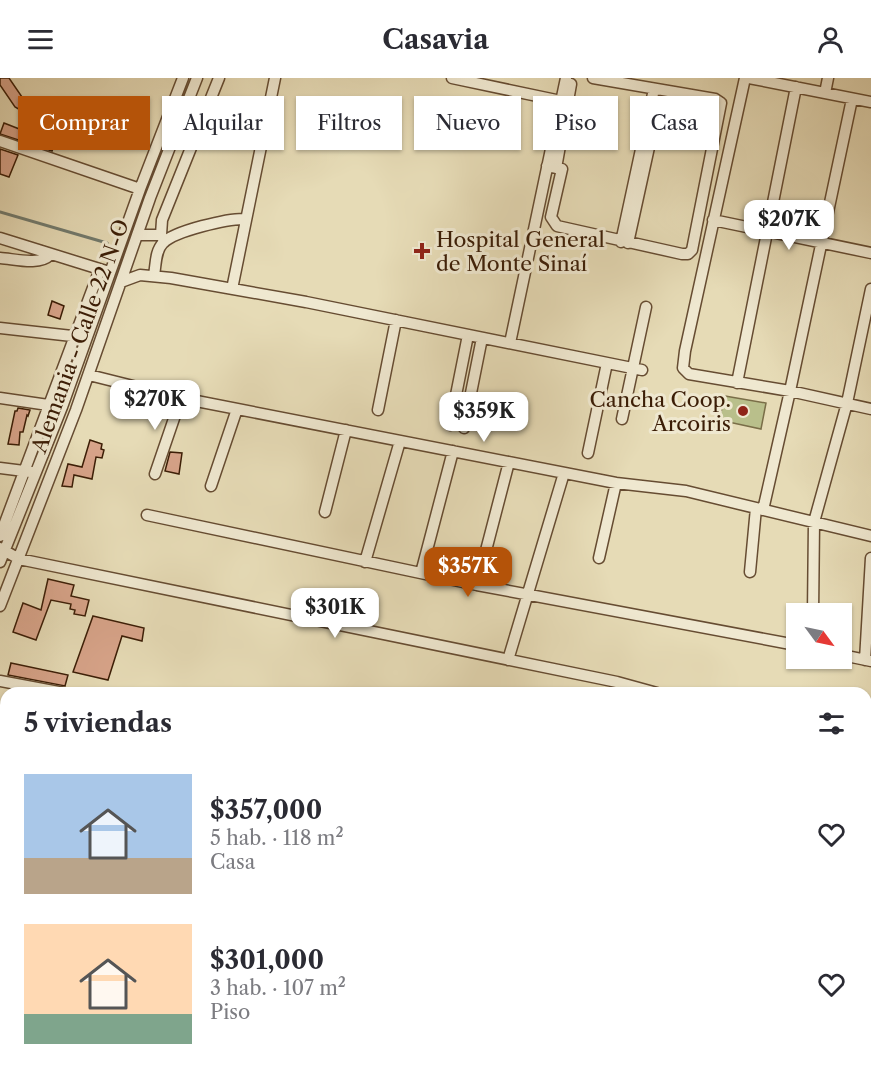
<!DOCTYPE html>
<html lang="es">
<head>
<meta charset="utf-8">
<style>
	body { margin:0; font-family:"Libre Caslon Text",serif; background:#f7f7f7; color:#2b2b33; height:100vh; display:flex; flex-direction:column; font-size:22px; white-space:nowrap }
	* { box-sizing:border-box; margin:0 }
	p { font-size:20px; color:#7c7c81 }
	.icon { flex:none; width:33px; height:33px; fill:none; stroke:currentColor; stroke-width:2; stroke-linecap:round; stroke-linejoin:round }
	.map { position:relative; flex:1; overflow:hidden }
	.side { position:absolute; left:0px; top:609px; width:872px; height:386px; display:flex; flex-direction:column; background:#fff; border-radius:18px 18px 0 0; box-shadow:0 2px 4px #0004 }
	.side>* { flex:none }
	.top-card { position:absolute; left:18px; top:18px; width:836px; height:54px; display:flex; gap:12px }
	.needle { width:39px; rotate:123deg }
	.buttons { position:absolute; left:786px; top:525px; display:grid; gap:12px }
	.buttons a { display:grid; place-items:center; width:66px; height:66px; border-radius:0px; background:#fff; box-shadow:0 2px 4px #0004; font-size:30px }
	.price { position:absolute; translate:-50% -51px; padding:0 14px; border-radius:12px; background:#fff; color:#222; font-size:20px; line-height:39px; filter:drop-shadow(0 2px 3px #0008) }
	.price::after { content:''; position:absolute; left:50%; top:36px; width:18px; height:14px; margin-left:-9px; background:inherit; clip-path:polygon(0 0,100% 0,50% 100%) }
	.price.selected { background:#b45309; color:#fff }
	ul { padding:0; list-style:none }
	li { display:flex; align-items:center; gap:18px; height:150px; padding:0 24px }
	li span { display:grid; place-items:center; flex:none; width:168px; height:120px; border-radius:0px; color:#555 }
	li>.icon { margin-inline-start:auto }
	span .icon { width:72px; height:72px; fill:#fffc; stroke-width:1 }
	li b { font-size:26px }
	h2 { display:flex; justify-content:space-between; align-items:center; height:72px; padding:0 24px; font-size:26px }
	.tag { padding:0 21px; border-radius:0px; background:#fff; box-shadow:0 2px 4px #0004; font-size:21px; line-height:54px }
	.tag.selected { background:#b45309; color:#fff }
	header { display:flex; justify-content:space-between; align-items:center; height:78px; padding:0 24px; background:#fff; font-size:27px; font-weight:700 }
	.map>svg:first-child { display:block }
</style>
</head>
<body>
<header><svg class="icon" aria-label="menu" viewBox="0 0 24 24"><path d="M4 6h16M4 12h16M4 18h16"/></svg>Casavia<svg class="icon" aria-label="person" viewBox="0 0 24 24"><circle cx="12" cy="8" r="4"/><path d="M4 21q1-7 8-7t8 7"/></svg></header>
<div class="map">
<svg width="871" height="994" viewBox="0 0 871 994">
	<rect width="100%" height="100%" fill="#e6dbb6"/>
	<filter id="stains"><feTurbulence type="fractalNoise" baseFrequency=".00333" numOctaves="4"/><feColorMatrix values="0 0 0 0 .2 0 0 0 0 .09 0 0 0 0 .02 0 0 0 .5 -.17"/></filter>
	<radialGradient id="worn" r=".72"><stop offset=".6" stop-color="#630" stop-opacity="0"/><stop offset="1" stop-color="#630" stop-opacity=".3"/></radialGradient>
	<path fill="#b9bf8b" stroke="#7a6e48" stroke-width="1.5" d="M725 318 766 325 761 351 719 342Z"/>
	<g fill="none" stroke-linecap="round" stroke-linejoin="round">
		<path stroke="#727b6e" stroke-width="3" d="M0 134 107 165
			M0 802 6 805"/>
	</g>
	<path fill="#d8a48a" stroke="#3b1d06" stroke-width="1.5" d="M0 0H9L24 22 32 27 27 36 15 29 0 7Z
		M4 45 55 65 52 73 0 56Z
		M0 71 18 77 9 99 0 96Z
		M52 223 64 228 60 241 48 237Z
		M18 330 30 332 28 338 27 337 23 354H20L19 367 8 366 15 333H17Z
		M90 362 102 366 101 371 104 372 102 380 96 379 92 401 74 397 72 409 62 408 68 386 82 389Z
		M170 374 182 375 179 396 165 393Z
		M48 501 74 507 71 518 89 522 85 538 74 536 75 532 70 531 71 526 51 522 36 562 13 554 23 525 41 532Z
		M93 538 144 550 142 563 122 558 108 602 73 594Z
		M11 585 68 597 65 608 8 597Z"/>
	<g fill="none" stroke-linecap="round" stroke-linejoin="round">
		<defs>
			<path id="minor" d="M452 0 561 23
				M745 0 685 273 683 290 689 296 790 313 871 331
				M749 0 871 24
				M825 15 828 0
				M0 63 140 111
				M547 88 562 91 551 139 557 148 682 176H688L692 172 721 25 715 21 593 0
				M556 90 571 6
				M713 142 871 175
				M137 157H161
				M0 160 106 193
				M164 163 161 157 162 142 219 0
				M621 164 654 11
				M628 165 653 51
				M0 180C15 181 39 188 50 177
				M154 197C156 187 155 173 163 165 174 153 229 140 246 141
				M121 204 140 197 171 200 306 224 642 292
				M232 211 275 0
				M0 250 81 259
				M510 265 566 0
				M89 297 181 320 616 405 686 413 871 458
				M737 305 796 9
				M0 320 55 328
				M378 332 396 242
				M622 341 646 229
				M450 347 468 257
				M464 350 482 260
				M588 375 607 285
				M0 390 32 394
				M155 396 181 320
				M211 408 237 331
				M763 432 790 313 852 21
				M325 434 346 352
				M147 437 477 507 796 567
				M0 458 100 191
				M0 470 19 481 617 604 657 615
				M599 480 616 405
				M0 484 62 329 140 111 183 0
				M365 484 400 363
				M750 494 756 430
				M421 495 453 373
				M477 507 509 384
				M0 528 76 332 150 120 197 0
				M813 536 814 444 847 325 871 211
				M842 577 871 583
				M508 582 564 395
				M865 582 871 480
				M0 603 64 615
				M866 654 871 655
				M0 662 6 663
				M0 703 6 705
				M866 779 871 780
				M0 783 6 786
				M866 815 871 816
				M866 878 871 879
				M0 891 6 892
				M866 954 871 955
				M0 975 6 977
				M57 988 86 994
				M104 988 108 994
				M820 988 840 994
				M47 994 48 988
				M179 994 180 988
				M344 994 346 988
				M467 994 469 988
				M536 994 538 988
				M596 994 598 988
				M657 994 659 988
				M716 994 718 988
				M781 994 783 988"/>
		</defs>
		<use href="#minor" stroke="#664c32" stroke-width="13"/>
		<use href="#minor" stroke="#efe8d0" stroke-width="10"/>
	</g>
	<g fill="#8f2418" stroke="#efe8d0" stroke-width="2">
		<path d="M419 164h6v6h6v6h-6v6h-6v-6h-6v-6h6z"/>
		<circle cx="743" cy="333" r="6"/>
	</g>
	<g text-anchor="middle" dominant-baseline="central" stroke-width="6" stroke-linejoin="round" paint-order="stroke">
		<g font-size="21" fill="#3b1d06" stroke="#efe8d0" text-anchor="start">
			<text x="436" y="161">Hospital General<tspan x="436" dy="24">de Monte Sinaí</tspan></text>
			<text x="731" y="321" text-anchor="end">Cancha Coop.<tspan x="731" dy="24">Arcoiris</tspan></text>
		</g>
		<g font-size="21" fill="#3b1d06" stroke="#efe8d0">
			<text transform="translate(80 258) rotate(-70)">Alemania - Calle 22 N-O</text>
		</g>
	</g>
	<rect width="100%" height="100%" filter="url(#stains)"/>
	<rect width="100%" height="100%" fill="url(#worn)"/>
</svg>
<div class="buttons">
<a><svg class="needle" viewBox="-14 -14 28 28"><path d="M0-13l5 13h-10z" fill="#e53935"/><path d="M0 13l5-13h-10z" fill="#7c7c81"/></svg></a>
</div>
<b class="price" style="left:789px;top:173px">$207K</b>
<b class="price" style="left:155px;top:353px">$270K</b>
<b class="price" style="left:484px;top:365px">$359K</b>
<b class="price selected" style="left:468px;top:520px">$357K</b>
<b class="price" style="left:335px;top:561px">$301K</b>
<div class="top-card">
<a class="tag selected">Comprar</a>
<a class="tag">Alquilar</a>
<a class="tag">Filtros</a>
<a class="tag">Nuevo</a>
<a class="tag">Piso</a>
<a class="tag">Casa</a>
</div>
<section class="side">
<h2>5 viviendas<svg class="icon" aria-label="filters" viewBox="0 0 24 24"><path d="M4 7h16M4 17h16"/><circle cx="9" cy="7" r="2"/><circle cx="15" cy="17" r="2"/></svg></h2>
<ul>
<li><span style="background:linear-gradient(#a9c7e8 70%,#b9a48a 0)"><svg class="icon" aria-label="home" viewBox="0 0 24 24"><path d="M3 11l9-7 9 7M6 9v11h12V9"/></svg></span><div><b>$357,000</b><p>5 hab. · 118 m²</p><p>Casa</p></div><svg class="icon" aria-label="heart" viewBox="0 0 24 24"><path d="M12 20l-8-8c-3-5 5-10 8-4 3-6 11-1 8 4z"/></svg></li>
<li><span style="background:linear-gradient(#ffd9b3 75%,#7fa58c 0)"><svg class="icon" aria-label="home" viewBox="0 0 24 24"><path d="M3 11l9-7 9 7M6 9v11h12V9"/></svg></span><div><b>$301,000</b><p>3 hab. · 107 m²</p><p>Piso</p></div><svg class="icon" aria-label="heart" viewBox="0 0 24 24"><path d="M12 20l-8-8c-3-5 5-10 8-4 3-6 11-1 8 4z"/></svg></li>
</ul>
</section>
</div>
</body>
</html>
